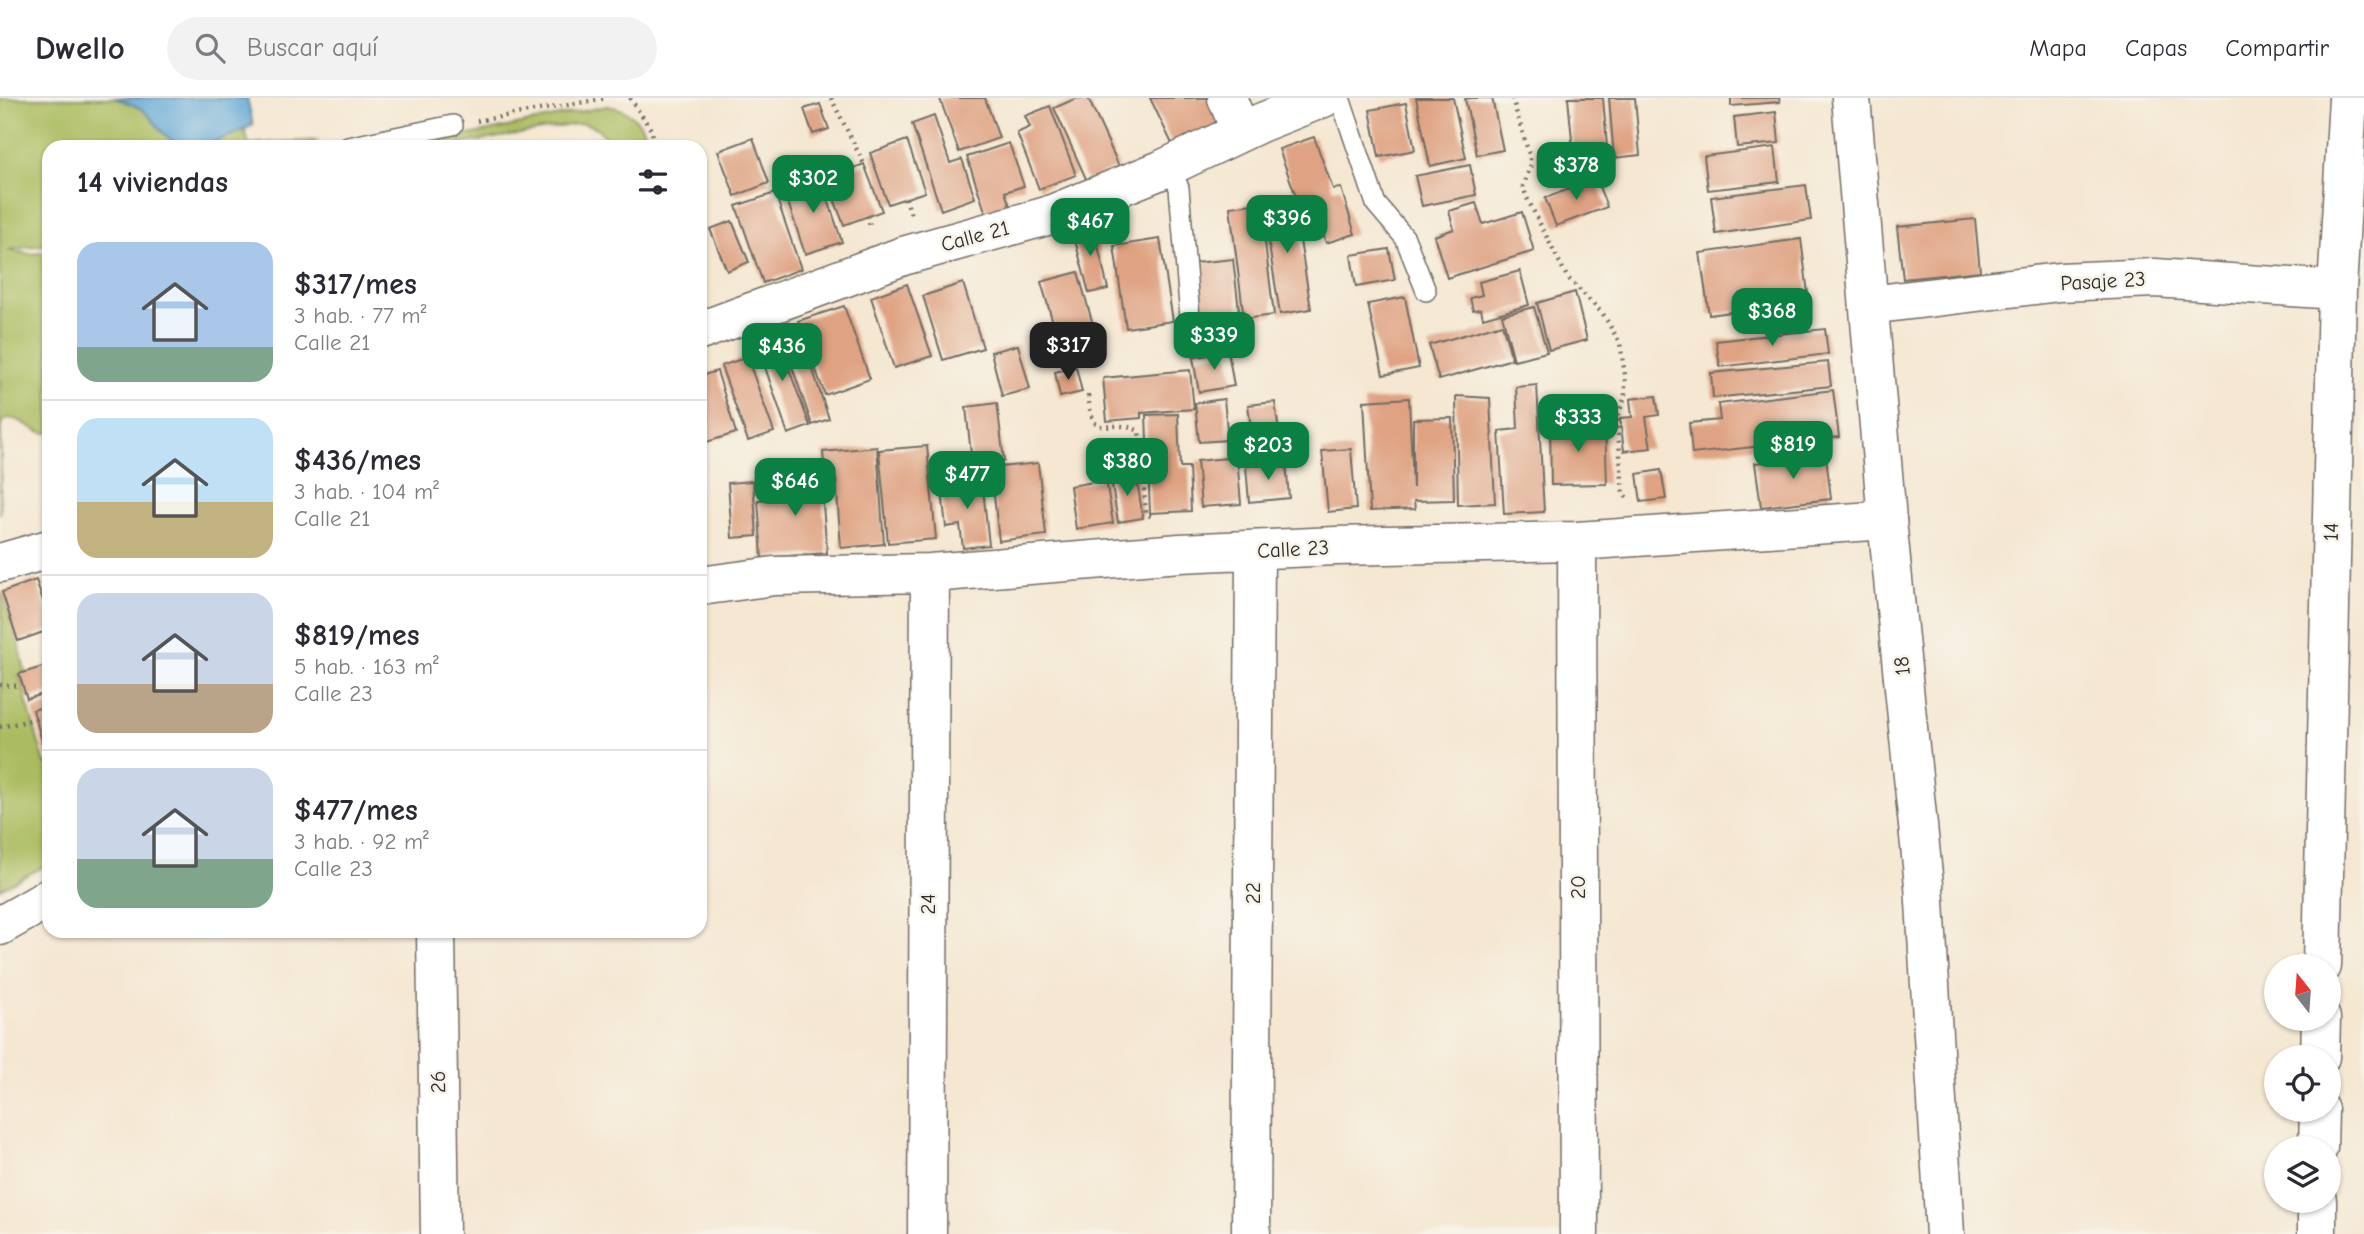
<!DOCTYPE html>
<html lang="es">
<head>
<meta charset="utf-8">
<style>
	body { margin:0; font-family:"Comic Neue",sans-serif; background:#f2f2f3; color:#2b2b33; height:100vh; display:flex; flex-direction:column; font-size:26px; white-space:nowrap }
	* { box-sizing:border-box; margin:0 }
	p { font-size:23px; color:#7c7c81 }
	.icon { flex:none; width:38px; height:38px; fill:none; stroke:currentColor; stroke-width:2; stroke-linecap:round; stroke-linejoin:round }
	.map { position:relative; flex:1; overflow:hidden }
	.drawer { position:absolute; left:42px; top:42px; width:665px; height:798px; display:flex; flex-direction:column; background:#fff; border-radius:21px; box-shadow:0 2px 5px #0004 }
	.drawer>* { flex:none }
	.needle { width:46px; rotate:343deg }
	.fabs { position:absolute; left:2264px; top:856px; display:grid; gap:14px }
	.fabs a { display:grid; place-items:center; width:77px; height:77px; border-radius:50%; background:#fff; box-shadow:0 2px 5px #0004; font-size:35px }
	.price { position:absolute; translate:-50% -60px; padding:0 16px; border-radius:14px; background:#0b8043; color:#fff; font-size:23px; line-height:46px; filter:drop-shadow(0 2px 4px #0008) }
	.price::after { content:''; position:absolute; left:50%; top:42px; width:21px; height:16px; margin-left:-10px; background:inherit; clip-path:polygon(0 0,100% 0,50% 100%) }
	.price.current { background:#222; color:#fff }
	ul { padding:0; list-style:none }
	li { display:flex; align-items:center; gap:21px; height:175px; padding:0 35px }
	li+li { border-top:2px solid #e1e1e2 }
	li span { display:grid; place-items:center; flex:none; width:196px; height:140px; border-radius:21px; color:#555 }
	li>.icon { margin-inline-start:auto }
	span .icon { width:84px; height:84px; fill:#fffc; stroke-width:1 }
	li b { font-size:30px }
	h2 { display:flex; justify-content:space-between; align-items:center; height:84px; padding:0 35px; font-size:30px }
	header { display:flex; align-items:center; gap:42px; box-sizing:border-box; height:98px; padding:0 35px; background:#fff; border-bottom:2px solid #e1e1e2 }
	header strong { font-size:33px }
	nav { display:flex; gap:38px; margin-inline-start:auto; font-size:24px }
	.search { width:490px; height:63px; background:#f2f2f3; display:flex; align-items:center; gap:18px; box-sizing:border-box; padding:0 24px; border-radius:38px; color:#7c7c81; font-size:26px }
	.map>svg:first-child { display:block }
</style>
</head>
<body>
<header>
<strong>Dwello</strong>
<div class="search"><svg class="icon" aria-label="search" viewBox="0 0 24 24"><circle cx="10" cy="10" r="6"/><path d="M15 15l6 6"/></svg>Buscar aquí</div>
<nav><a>Mapa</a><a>Capas</a><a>Compartir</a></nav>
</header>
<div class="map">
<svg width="2364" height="1136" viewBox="0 0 2364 1136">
	<rect width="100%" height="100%" fill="#f7f3e8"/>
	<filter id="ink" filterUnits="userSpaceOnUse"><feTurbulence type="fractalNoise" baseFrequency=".0143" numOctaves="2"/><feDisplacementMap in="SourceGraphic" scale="14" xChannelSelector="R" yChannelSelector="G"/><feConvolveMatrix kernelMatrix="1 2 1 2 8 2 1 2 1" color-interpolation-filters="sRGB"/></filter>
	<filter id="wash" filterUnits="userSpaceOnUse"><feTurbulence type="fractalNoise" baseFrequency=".00686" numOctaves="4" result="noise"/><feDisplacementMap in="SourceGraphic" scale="28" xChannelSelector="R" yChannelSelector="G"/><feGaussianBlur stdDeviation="1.57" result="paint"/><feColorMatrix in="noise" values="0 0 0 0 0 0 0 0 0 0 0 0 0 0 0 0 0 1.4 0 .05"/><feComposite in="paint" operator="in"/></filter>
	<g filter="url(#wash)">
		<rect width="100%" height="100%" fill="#f5e7d1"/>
		<path fill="#aabc5f" stroke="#6a7445" stroke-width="2" d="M0 0H247L253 27 244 31 249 46 319 42 305 49H49V146L8 152 30 156 49 154V335C34 336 24 320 7 320L1 327 0 416Z
			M607 8C628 10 648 26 647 49H615L597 30 583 25 460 46 461 49H412Z
			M2 494 18 543 25 573 19 577 45 666 49 665V766L0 791Z"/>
		<path fill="#61a8d7" stroke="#466a81" stroke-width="2" d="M114 0H247L253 27C234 37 202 52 180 46 164 42 156 23 144 13 136 7 123 3 114 0Z"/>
		<g id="blocks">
			<path fill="#dfa383" d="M943 0H985L999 40 959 54 940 1Z
				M1077 0H1088L1119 68 1087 83 1054 10Z
				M1150 0H1208L1221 28 1174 50Z
				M1416 0H1453L1466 60 1430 68Z
				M1470 0H1492L1503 52 1477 57 1465 1Z
				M1568 0H1603L1608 60 1574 63Z
				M1609 0H1635L1640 57 1614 60Z
				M1731 0H1779L1780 4 1731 8Z
				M1406 5 1415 52 1379 59 1370 12Z
				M820 6 829 31 813 36 804 11Z
				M1050 8 1076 77 1039 91 1017 35 1030 29 1025 18Z
				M1776 14 1779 45 1737 49 1734 19Z
				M934 18 950 65 962 61 975 100 941 112 912 26Z
				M1314 39 1333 91 1341 90 1355 136 1326 145 1312 99 1298 104 1279 51Z
				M753 40 769 85 735 98 718 53Z
				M907 42 925 94 888 106 870 55Z
				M1009 45 1024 88 1005 94 1010 108 986 116 967 59Z
				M1775 49 1779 84 1708 92 1704 58Z
				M845 63 849 72 864 66 882 113 844 127 823 72Z
				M1470 67 1476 97 1422 108 1415 78Z
				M820 77 842 144 805 156 783 89Z
				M1596 81 1607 109 1556 128 1545 100Z
				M1806 87 1811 122 1716 136 1711 99Z
				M775 95 801 171 763 185 736 108Z
				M1293 99 1311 211 1280 216 1262 104Z
				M1260 105 1274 217 1244 221 1230 109Z
				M1476 105 1483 126 1522 114 1534 153 1447 180 1434 138 1454 131 1449 113Z
				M1975 121 1980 173 1903 181 1897 129Z
				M732 123 749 164 727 173 710 131Z
				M1093 126 1108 191 1089 195 1072 131Z
				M1160 141 1173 223 1126 230 1114 148Z
				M1801 141 1809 203 1709 217 1700 155Z
				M1389 151 1395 182 1356 189 1351 157Z
				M1233 161 1243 247 1202 252 1195 165Z
				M1520 173 1529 207 1483 220 1481 211 1473 212 1470 200 1482 197 1479 184Z
				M1078 174 1096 237 1060 248 1041 184Z
				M963 185 983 250 943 262 923 198Z
				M907 186 932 258 894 270 871 199Z
				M1575 194 1587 242 1549 252 1537 205Z
				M1405 199 1419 270 1383 277 1368 206Z
				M844 208 870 281 825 297 798 223Z
				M1534 209 1547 254 1514 262 1502 217Z
				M1502 226 1512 261 1439 282 1429 247Z
				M1825 231 1828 256 1720 269 1716 243Z
				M775 233 810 328 788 336 755 240Z
				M802 239 829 321 812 327 784 245Z
				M1018 247 1030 291 1002 298 991 254Z
				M1228 253 1234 288 1199 294 1193 260Z
				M747 259 774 334 748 343 721 268Z
				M1828 264 1831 288 1713 300 1711 275Z
				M1076 269 1082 294 1060 299 1055 274Z
				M1190 272 1194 311 1141 315V320L1107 323 1103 280Z
				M717 273 736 335 700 346V278Z
				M1537 287 1544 414 1504 416 1499 333 1518 331 1516 289Z
				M1833 292 1839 339 1692 356 1689 325 1720 322 1718 306Z
				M1456 298 1490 300 1495 405 1458 407Z
				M1656 298 1659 317 1646 319 1651 350 1624 353 1620 320 1632 319 1630 301Z
				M1409 300 1413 390V321L1452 320 1454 402 1414 403 1415 411 1370 413 1364 303Z
				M1224 301 1228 342 1199 344 1195 305Z
				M1275 304 1281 349 1254 353 1248 307Z
				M997 305 1004 363 972 366 966 309Z
				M1178 316 1180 369H1189L1191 413 1150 415 1146 317Z
				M1605 325 1607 386 1551 387 1550 327Z
				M927 348 936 441 888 445 879 352Z
				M877 349 884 446 841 450 836 381 825 382 823 354Z
				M1351 351 1356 411 1328 414 1322 353Z
				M1826 358 1831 401 1761 409 1755 365Z
				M1237 359 1241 406 1201 409 1197 363Z
				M1286 364 1289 400 1249 404 1246 368Z
				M1038 365 1046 437 999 443 991 370Z
				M820 371 827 455 762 460 758 402 787 400 786 374Z
				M1661 372 1666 401 1641 404 1637 376Z
				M1136 376 1143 420 1118 424 1111 381Z
				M982 381 989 447 963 450 960 427 946 429 941 385Z
				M1106 382 1113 425 1076 431 1070 388Z
				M753 383 757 438 732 440 728 385Z
				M36 482 49 520V532L18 543 2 494Z
				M49 567V594L27 601 19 576Z
				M49 607V659L47 660 33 612Z"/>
		</g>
	</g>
	<g filter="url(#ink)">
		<use href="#blocks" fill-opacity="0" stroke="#726d65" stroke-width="2"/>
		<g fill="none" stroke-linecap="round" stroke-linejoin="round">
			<defs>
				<path id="service" d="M1340 0 1376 106 1405 140 1426 193
					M348 49 453 27
					M1170 68 1179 90 1190 219"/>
				<path id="minor" d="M1227 0 1241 34
					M1869 207 2059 184 2155 180 2337 192
					M700 233 903 158 1047 118 1161 72 1260 25 1323 0
					M1577 443 1579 1136
					M0 465 49 451
					M700 488 774 478 930 475 1180 455 1336 448 1577 443 1887 422
					M0 828 49 800
					M436 833 440 1136
					M2322 868 2337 192 2348 0
					M2320 959 2321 920
					M2318 1050 2319 1012
					M927 1136 930 475
					M1251 1136 1255 453
					M2317 1136V1102"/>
				<path id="tertiary" d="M1851 0 1887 422 1924 787 1945 1136"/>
			</defs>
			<use href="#service" stroke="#726d65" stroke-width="22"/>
			<use href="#minor" stroke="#726d65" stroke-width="41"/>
			<use href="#tertiary" stroke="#726d65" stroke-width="41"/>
			<path stroke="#726d65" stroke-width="4.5" stroke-dasharray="2 5" stroke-linecap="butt" d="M630 0 652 33 654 49
				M831 0 864 66
				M1512 0 1530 59V69L1523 89 1527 100 1567 179 1603 216 1620 245 1625 277V299L1617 320 1623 395 1628 401
				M477 23 607 0
				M906 100 911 118
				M867 118 871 131
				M1088 297C1093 349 1108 317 1139 333L1146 416 1152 419
				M0 587 21 588
				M0 629 36 621"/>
			<use href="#service" stroke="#fff" stroke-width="19"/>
			<use href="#minor" stroke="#fff" stroke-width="38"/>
			<use href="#tertiary" stroke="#fff" stroke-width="38"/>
		</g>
	</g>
	<g text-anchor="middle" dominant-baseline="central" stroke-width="5" stroke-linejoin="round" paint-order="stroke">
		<g font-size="21" fill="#2b2b2b" stroke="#f7f3e8">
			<text transform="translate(975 138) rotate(-15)">Calle 21</text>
			<text transform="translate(2103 183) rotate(-3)">Pasaje 23</text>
			<text transform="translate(2331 434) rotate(-89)">14</text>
			<text transform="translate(1293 451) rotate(-3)">Calle 23</text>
			<text transform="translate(1902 568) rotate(-96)">18</text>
			<text transform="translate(1578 789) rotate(-90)">20</text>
			<text transform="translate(1253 795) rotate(-90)">22</text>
			<text transform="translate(928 806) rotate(-90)">24</text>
			<text transform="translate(438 984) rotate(-91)">26</text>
		</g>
	</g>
</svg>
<div class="fabs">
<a><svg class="needle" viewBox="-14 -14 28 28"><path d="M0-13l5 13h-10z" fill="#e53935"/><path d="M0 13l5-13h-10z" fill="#7c7c81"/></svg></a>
<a><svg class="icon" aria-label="locate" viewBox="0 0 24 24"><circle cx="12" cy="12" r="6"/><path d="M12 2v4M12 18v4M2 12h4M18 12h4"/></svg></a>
<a><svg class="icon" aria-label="layers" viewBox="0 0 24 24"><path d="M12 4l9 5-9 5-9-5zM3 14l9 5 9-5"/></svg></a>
</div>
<b class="price" style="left:1576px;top:104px">$378</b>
<b class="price" style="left:813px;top:117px">$302</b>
<b class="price" style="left:1287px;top:157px">$396</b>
<b class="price" style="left:1090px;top:160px">$467</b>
<b class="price" style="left:1772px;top:250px">$368</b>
<b class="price" style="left:1214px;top:274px">$339</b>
<b class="price current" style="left:1068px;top:284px">$317</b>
<b class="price" style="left:782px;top:285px">$436</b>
<b class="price" style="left:1578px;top:356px">$333</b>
<b class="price" style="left:1793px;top:383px">$819</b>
<b class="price" style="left:1268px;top:384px">$203</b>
<b class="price" style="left:1127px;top:400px">$380</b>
<b class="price" style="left:967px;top:413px">$477</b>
<b class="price" style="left:795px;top:420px">$646</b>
<section class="drawer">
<h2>14 viviendas<svg class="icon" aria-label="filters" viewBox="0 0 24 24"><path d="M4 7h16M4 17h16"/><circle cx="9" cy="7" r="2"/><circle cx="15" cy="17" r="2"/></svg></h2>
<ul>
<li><span style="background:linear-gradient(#a9c7e8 75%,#7fa58c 0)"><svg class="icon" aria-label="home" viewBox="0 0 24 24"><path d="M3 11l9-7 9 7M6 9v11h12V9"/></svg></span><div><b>$317/mes</b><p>3 hab. · 77 m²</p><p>Calle 21</p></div></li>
<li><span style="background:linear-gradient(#bfe0f5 60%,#c2b280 0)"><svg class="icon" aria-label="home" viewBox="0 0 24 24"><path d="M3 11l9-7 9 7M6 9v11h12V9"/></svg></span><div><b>$436/mes</b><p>3 hab. · 104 m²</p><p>Calle 21</p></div></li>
<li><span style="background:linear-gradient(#c9d6e8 65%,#b9a48a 0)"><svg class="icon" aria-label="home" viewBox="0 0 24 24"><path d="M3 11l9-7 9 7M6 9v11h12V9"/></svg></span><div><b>$819/mes</b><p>5 hab. · 163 m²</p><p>Calle 23</p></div></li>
<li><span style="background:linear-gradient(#c9d6e8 65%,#7fa58c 0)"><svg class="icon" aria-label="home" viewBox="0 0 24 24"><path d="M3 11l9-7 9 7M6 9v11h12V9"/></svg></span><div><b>$477/mes</b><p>3 hab. · 92 m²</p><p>Calle 23</p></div></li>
</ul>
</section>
</div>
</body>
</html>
